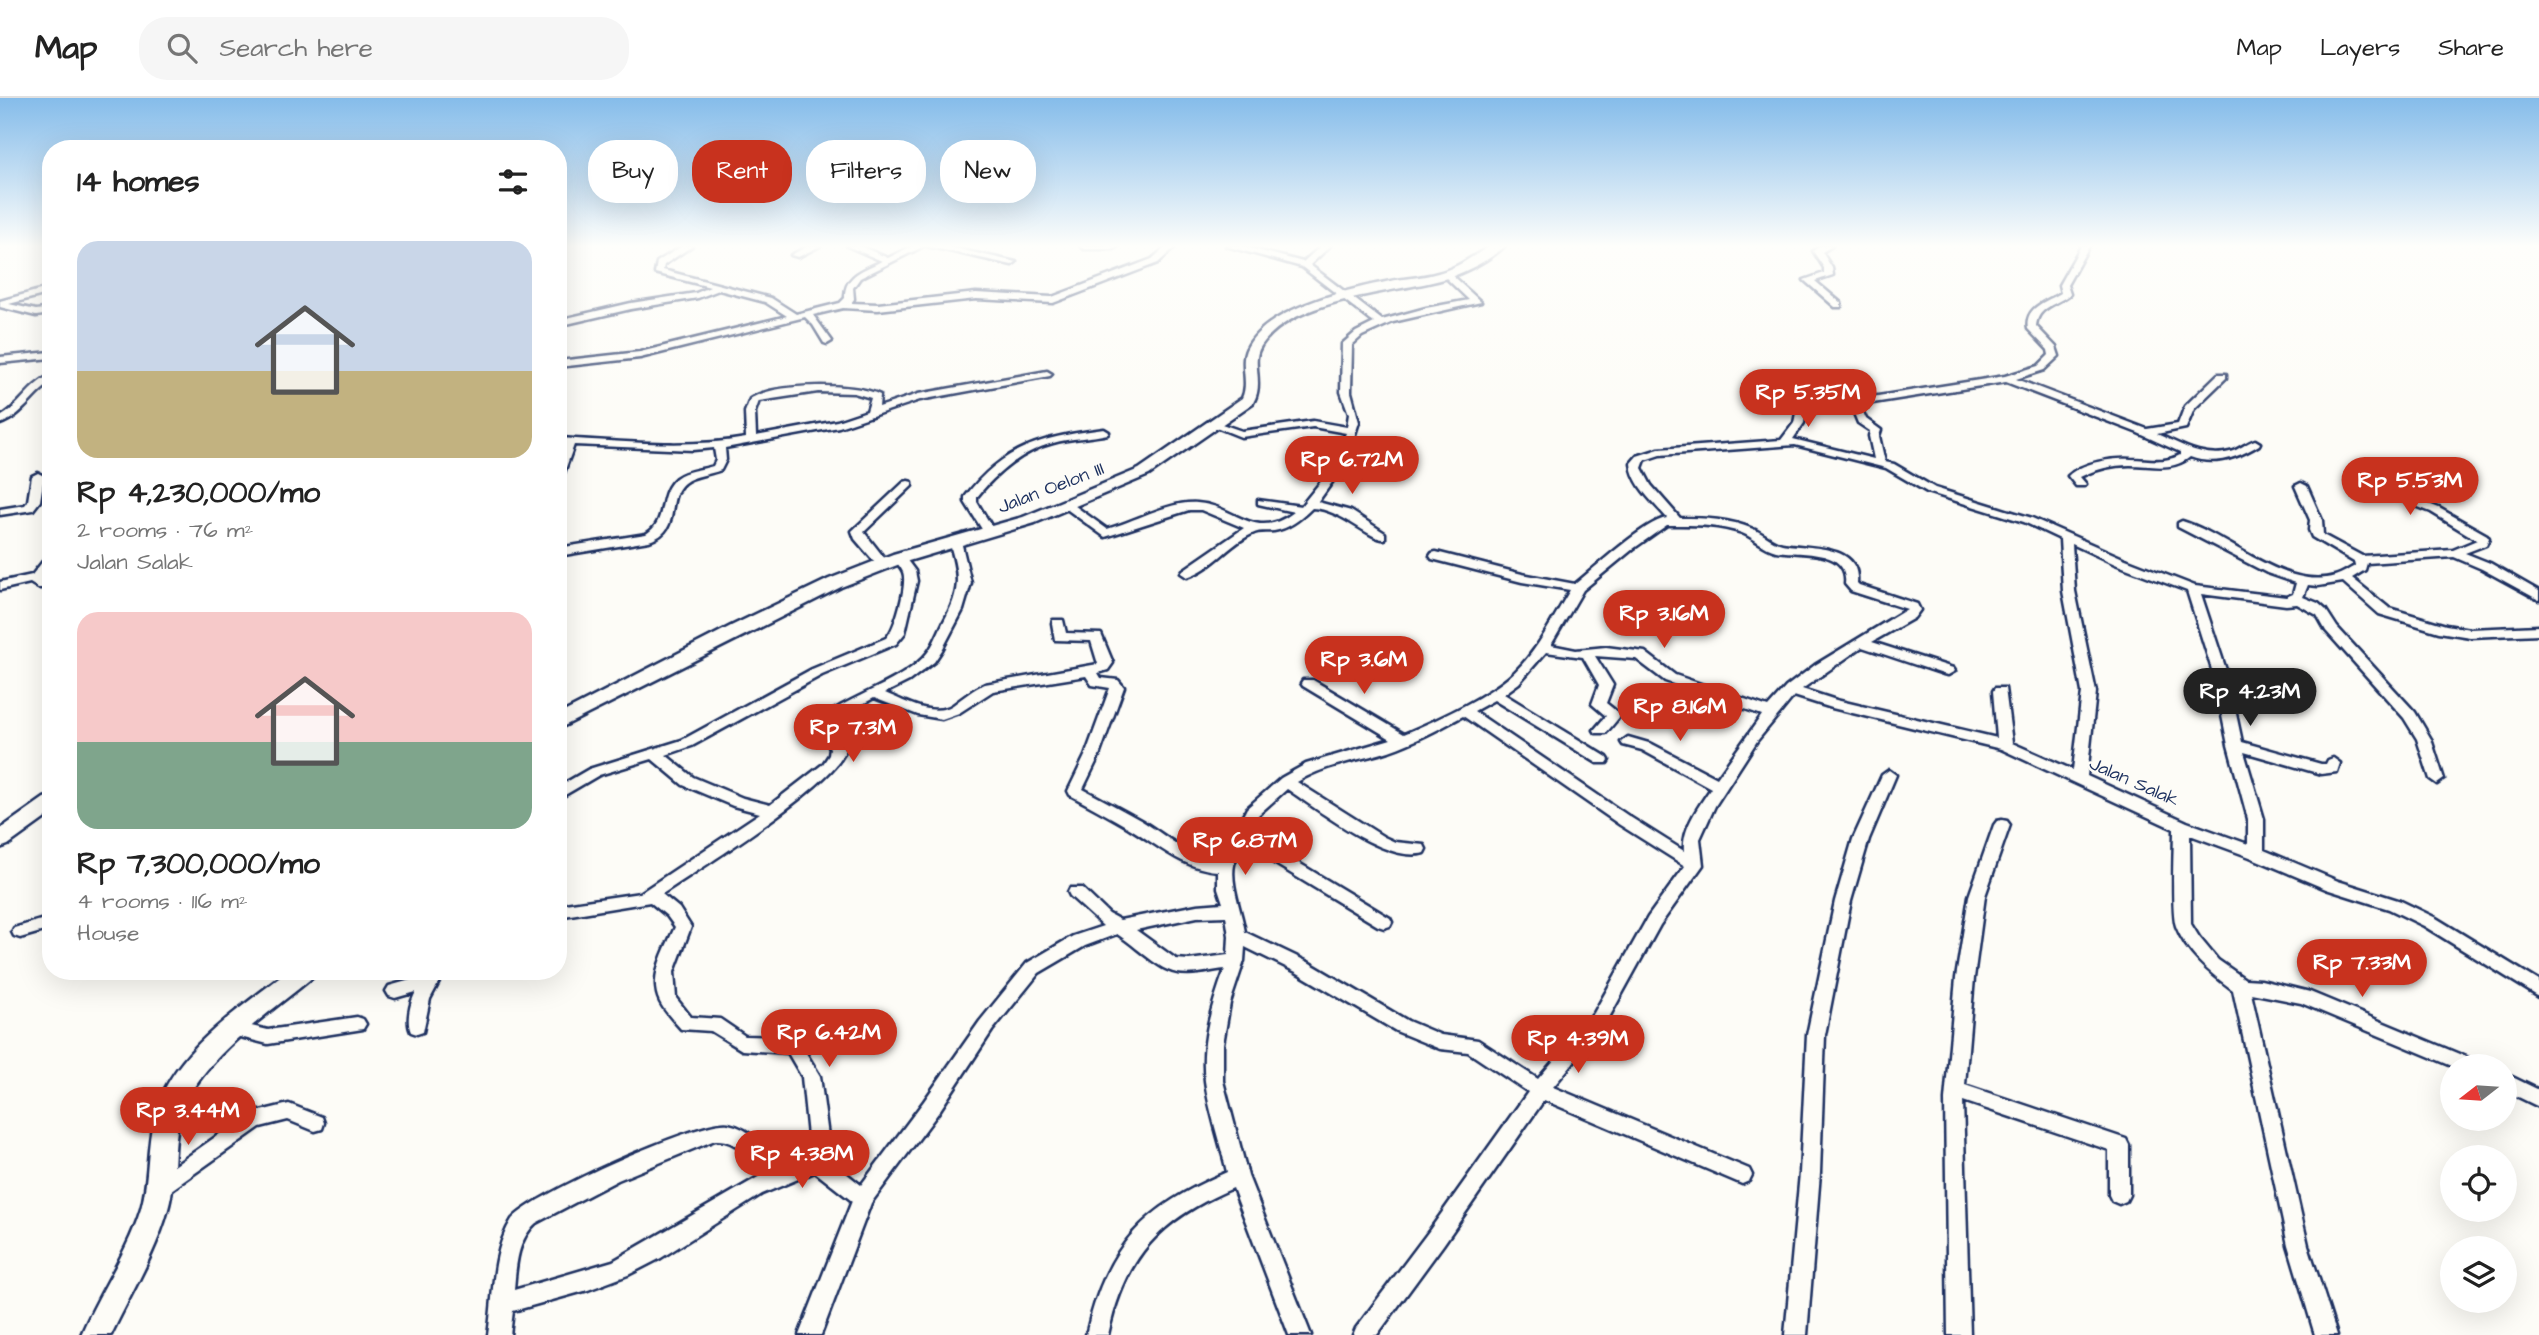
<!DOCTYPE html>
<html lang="en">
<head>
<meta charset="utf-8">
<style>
	body { margin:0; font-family:"Architects Daughter",sans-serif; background:#f6f6f6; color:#222; height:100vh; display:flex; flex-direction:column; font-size:26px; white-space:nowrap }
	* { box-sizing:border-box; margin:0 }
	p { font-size:23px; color:#767676 }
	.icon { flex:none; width:38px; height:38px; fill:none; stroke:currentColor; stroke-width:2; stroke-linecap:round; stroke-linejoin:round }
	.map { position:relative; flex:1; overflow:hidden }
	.panel { position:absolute; left:42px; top:42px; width:525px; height:840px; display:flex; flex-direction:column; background:#fff; border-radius:28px; box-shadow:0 7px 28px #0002 }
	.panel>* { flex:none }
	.hud { position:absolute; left:588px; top:42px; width:665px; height:63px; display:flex; gap:14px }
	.needle { width:46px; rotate:253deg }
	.tools { position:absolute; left:2440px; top:956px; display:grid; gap:14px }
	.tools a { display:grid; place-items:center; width:77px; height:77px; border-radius:50%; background:#fff; box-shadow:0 7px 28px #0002; font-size:35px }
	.price { position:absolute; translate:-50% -60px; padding:0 16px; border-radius:24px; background:#c8321e; color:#fff; font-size:23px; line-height:46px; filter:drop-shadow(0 2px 4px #0008) }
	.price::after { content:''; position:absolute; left:50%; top:42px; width:21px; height:16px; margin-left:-10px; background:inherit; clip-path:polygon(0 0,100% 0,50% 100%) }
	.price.current { background:#222; color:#fff }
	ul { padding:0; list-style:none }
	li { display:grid; align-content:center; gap:14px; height:371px; padding:0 35px }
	li span { display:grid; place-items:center; height:217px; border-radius:21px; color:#555 }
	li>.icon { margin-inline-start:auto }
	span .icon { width:126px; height:126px; fill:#fffc; stroke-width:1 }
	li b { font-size:30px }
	h2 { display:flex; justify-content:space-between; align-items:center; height:84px; padding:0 35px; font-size:30px }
	.tag { padding:0 24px; border-radius:28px; background:#fff; box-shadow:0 7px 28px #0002; font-size:24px; line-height:63px }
	.tag.current { background:#c8321e; color:#fff }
	header { display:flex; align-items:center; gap:42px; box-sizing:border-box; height:98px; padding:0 35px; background:#fff; border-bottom:2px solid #e0e0e0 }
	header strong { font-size:33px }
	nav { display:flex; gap:38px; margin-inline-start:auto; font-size:24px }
	.search { width:490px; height:63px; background:#f6f6f6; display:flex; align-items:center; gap:18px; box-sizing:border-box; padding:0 24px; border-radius:28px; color:#767676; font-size:26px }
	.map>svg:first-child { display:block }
</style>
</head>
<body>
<header>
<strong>Map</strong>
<div class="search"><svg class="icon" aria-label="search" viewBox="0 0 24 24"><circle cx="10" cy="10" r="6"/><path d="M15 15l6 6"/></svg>Search here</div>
<nav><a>Map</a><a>Layers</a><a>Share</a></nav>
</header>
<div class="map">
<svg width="2539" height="1237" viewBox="0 0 2539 1237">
	<rect width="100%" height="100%" fill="#fdfcf7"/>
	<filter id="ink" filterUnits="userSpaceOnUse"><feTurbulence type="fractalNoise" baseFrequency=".0143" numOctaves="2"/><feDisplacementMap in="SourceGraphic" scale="14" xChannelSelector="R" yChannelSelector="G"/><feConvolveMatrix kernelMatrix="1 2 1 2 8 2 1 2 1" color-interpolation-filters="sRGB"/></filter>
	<g filter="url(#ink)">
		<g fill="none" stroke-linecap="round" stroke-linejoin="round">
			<defs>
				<path id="street" d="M682 148H692L664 167 663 172 771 200 796 216 840 205 845 200C844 177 864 172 882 163L847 148H860L888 160 912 148H924L860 180 853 190 854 201 851 205 878 206 976 195 1052 199 1152 161 1167 148H1176L1158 165 1053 205 976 201 878 212 843 210 813 217 832 243 827 246 824 245 813 227 805 219 640 260 558 269V263L640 254 787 218 765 204 719 192 698 200 631 211 558 228V222L631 205 696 195 710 189 655 175 657 164Z
					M808 148H820L798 159 791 157Z
					M926 148H945L1016 164 1012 167Z
					M1080 148H1118L1114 151H1084Z
					M1226 148H1242L1303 164 1321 148H1330L1310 167 1382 222 1426 210 1469 202 1444 178 1443 176 1447 173 1481 204 1393 224 1362 238 1352 247 1351 294 1359 324 1348 358 1338 376 1318 404 1351 413 1385 435V441C1369 442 1342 411 1312 410 1302 420 1289 431 1274 433 1266 434 1259 432 1252 436 1228 447 1213 471 1187 479L1181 475 1183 472 1244 430 1201 412H1189L1105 439 1061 407 1067 404 1071 405 1107 431C1134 424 1169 403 1197 405 1235 407 1254 445 1294 414L1258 406V402L1301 408 1327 376 1346 335 1313 329 1241 339 1211 327 1216 324 1242 333 1313 323 1347 329 1349 316 1341 294 1342 246 1356 234 1374 225 1302 169Z
					M1820 148H1832L1822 154 1832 170 1833 177 1815 183 1841 205V209H1835L1804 182 1824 175V170L1813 153Z
					M2081 148H2089L2067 187 2070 196C2057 207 2038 208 2036 228L2056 249 2059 258 2044 272 2016 281 2147 331 2178 326 2185 308 2218 276H2226V280L2194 311 2186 330 2157 336C2180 346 2204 361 2230 354 2239 352 2246 345 2255 342L2260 345 2259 347C2238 360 2214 368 2190 359 2171 374 2152 367 2130 367 2113 367 2096 371 2080 379L2086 386 2084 388H2076L2068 378C2083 364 2112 360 2131 361 2149 361 2163 366 2180 357V354L2138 335 2006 284 1860 307 1866 321 1881 332 1879 338 1885 364 1894 366 1935 390 2032 420 2123 460 2195 488 2286 499 2293 496 2296 485 2267 475 2178 429V425L2182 423C2229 437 2284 493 2335 478 2342 476 2349 471 2355 468L2354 464 2312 439 2309 432 2310 422 2295 388 2301 385 2307 388 2322 422 2323 437 2362 458 2453 452 2477 442 2431 414 2367 389V385L2371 384 2439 410 2487 437 2489 440 2486 447 2465 455 2490 465 2539 493V502L2482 471 2454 459 2367 465 2365 472 2352 480 2389 510 2446 527 2470 531 2539 528V536L2470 539 2439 534 2379 516 2343 484 2318 488 2308 487 2303 499 2318 505 2326 512 2337 529 2415 614 2431 641 2444 681 2437 686 2430 681 2417 641 2404 620 2326 533 2317 517 2297 506 2286 507 2201 496 2228 578 2242 644 2321 666H2326L2328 662 2333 660 2340 665 2337 674 2321 676 2244 654 2264 721V752L2338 783 2401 803 2436 820 2539 883V899L2424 828 2389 811 2326 791 2250 759 2190 737 2191 826 2199 839 2218 862 2245 881 2261 882 2310 894 2476 963 2479 968H2452L2301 905 2251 895 2308 1147 2337 1237H2315L2288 1147 2233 892C2210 875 2187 856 2176 828 2171 814 2174 750 2174 731L2001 651 1832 610 1794 598 1757 643 1715 708 1700 741 1703 767 1660 827 1606 925 1553 989 1749 1071 1752 1077 1749 1083 1742 1086 1735 1083 1544 1002 1443 1147 1377 1237H1353L1356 1230 1429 1133 1528 994 1468 954 1440 951 1396 933 1296 874 1245 849 1244 863 1230 905 1223 946V983L1248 1078 1311 1237H1289L1233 1090C1159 1122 1125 1158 1108 1237H1086C1107 1147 1143 1110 1227 1074 1220 1044 1209 1013 1205 983 1200 945 1212 906 1225 871 1207 873 1185 880 1168 872 1153 866 1133 846 1117 836L1085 848 1039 875 992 933 938 1015 871 1105 821 1237H799L852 1103 815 1074 762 1096 661 1160 628 1177 588 1192 513 1213 510 1237H488C494 1200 491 1156 511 1123 524 1100 702 1021 728 1026 753 1031 765 1050 777 1071L808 1059V1038L802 979 788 955 742 952 711 933 681 931C674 923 665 914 660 904 648 879 665 852 675 829L667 818 650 804 558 819V807L640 795 760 715 733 708 683 687 652 661 599 677 558 701V689L589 671 682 642 812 571 886 540C895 532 908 486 903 474 901 469 896 464 893 460L895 457H903L915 473 917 483 905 535 896 546 822 577 692 648 666 657 693 679 743 700 770 707 823 666 829 657 830 650 816 633 818 623C849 597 905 584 928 554 934 546 938 535 943 525 961 492 960 479 949 443L955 439 961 443 971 485 963 512 942 552 934 564 909 583 885 595C905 603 933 620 953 607 964 599 973 591 985 586L1098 566 1091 543 1055 542 1052 525 1053 522H1063L1066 535 1101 536 1113 565 1108 572 1098 575 1101 580 1118 582 1124 589 1099 658 1083 691C1103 702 1123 712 1142 723 1167 738 1190 761 1221 761L1247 710 1281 680 1306 666 1391 641 1303 588 1301 585 1303 582H1313L1404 636C1435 623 1482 601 1508 580 1536 557 1552 522 1570 492L1522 484 1432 461 1430 458 1432 455 1436 454 1522 476 1575 486C1595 470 1645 423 1667 420 1654 405 1632 386 1631 365L1637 358 1659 351 1781 342 1794 325 1796 315 1808 309 2005 278 2038 268 2049 257 2048 252 2028 231C2024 209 2046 204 2061 195L2059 187ZM1851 308 1858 325 1870 333 1869 338 1874 361 1793 341 1804 325 1805 319 1815 314ZM1795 347 1886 370 1927 394 2024 424 2060 441 2063 493 2082 594 2073 672 2012 645 2005 590H1995L1993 593 1997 640 1836 602 1802 591 1862 549 1943 576 1948 577 1955 573 1953 570 1872 544 1914 520 1920 512 1917 506 1859 487 1857 485C1861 445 1808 451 1782 446 1772 444 1763 435 1753 431 1730 421 1705 420 1680 420L1651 387 1642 370 1645 362 1660 357ZM1667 427C1693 427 1717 426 1742 435 1754 440 1764 450 1776 453 1800 457 1849 450 1845 486L1851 493 1907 511 1815 567 1786 589 1768 609 1675 577 1645 554 1606 549 1576 552 1551 547 1583 492 1633 451ZM2072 446 2115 466 2187 493 2214 578 2228 647 2248 721V746L2187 724 2087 678 2096 594 2075 493ZM1546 554 1583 559 1599 587 1592 606 1606 618 1594 632 1596 635H1606L1621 617 1606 605 1613 587 1595 558 1636 561 1665 583 1762 617 1717 680 1652 646 1628 639 1621 644 1623 647 1642 652 1711 690C1699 708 1682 730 1684 753L1630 719 1474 613 1494 602 1597 665H1607L1609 662 1607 659 1504 596 1519 585ZM1086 578 1092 587 1110 590 1085 658 1068 693 1070 697C1090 708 1111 719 1131 731 1159 748 1184 771 1218 773V790L1223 805 1197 807 1120 822 1109 816 1082 790H1070L1068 794 1070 798 1103 828 1073 838 1027 865 980 923 924 1003 861 1087 827 1060 828 1038 820 978 800 945 783 939 745 938 720 921 691 919 676 900 674 874 691 829 679 810 662 796C698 772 834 687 845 653L840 643 830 632V627L853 611 874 600 918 617 942 621 959 615 993 593ZM1463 618 1620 727 1685 768 1648 819 1594 915 1538 981 1478 942 1441 937 1408 923 1308 864 1245 834C1242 815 1230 785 1234 767 1235 760 1241 753 1244 747L1378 828 1384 830 1390 828 1392 824 1390 820 1249 735 1258 717 1287 691C1319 712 1386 766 1424 755L1426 751 1424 747 1395 744 1384 739 1297 684C1326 666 1357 663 1389 653 1415 644 1439 631 1463 618ZM1226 818 1229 838 1228 857 1189 862 1176 861 1136 832 1197 819ZM715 1042C738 1041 749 1059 760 1078L613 1163 514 1192C516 1168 517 1142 536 1125L618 1082Z
					M51 189V195L9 206 36 212 51 210V216L36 218 0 209V203Z
					M51 254V260L0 265V259Z
					M1047 273 1052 276 1050 278 920 302 839 329 725 350 726 362 721 372C709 377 694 377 684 385 664 402 683 432 649 443L558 458V450L646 436C669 422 656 397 676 380 686 372 701 372 713 368L716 362 714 350 693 352 574 347 564 375 558 378V360L563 346H558V340C620 343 684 351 746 340L745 314 750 301C772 285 855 284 880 297L879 309 918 296ZM818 294 854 295 871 300 867 313 837 323 756 338 755 314 759 303Z
					M51 277V285C32 297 22 319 0 326V319C20 309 28 287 51 277Z
					M1104 331 1109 334 1108 336C1090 340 1071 340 1053 345 1024 352 995 376 977 399V404L995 434 989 438 985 436 965 404V399C1004 347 1044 339 1104 331Z
					M38 375 44 378 40 403 33 412 0 417V411L25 407 28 403 32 378Z
					M908 383 912 384V388L864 434 889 466 887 469H879L855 441 852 433 904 384Z
					M51 457V469L41 482H51V490H38L30 485 0 492V484L32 477 47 458Z
					M1889 672 1896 677 1869 741 1851 803 1825 937 1820 1075 1807 1237H1785L1800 1075 1807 937 1835 803 1853 741 1882 677Z
					M2002 722 2007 723 2010 727 1985 798 1974 880 1965 987 2126 1041 2129 1047V1097L2126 1103 2119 1106 2112 1103 2109 1097V1052L1963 1003 1970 1237H1948L1945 1002 1956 880 1969 798 1994 727 1997 723Z
					M51 819V831L20 840 14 838 12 834 14 830Z
					M428 873H445L430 901 423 934 417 936 411 934C406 924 410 904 416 894L395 900 389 898 386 893 389 888 425 878Z
					M357 919 363 921 366 926 363 931 268 946 228 936 225 931 228 926 234 924 268 932Z
					M2504 975 2539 992V1009L2504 992Z
					M289 1006 322 1019 324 1025 322 1031 315 1033 288 1022 260 1029 167 1095 160 1098 153 1095 150 1089 153 1083 248 1016Z"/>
				<path id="secondary" d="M1490 148H1505C1490 162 1464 175 1444 181 1394 195 1292 200 1261 248 1250 264 1265 285 1253 305L1149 377 1035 425 905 464 841 489 558 631V617L731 528 829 481 893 456 1023 419 1139 371 1242 300C1250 283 1238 264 1248 248 1270 208 1354 190 1396 182 1410 180 1425 179 1438 175 1457 170 1473 158 1490 148Z
					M51 698V716L8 747 0 750V731L44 700Z
					M288 873H317L313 879C270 915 214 951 187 1001 169 1033 179 1075 168 1111 156 1155 131 1195 111 1237H81C99 1194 127 1156 141 1111 150 1080 146 1047 155 1016 172 953 240 911 288 873Z"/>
			</defs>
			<use href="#street" stroke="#1b2f5e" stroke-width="5"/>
			<use href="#secondary" stroke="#1b2f5e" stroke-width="5"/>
			<use href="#street" fill="#fdfcf7" fill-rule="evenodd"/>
			<use href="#secondary" fill="#fdfcf7" fill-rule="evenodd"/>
		</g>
	</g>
	<linearGradient id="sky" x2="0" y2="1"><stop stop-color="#85bcea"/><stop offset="0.46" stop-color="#fefefb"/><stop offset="1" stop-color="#fefefb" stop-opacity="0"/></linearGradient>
	<rect width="2539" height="322" fill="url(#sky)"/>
	<g text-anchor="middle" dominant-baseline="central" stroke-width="5" stroke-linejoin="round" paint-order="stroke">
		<g font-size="19" fill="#1b2f5e" stroke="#fdfcf7">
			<text transform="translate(1051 390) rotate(-21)">Jalan Oelon III</text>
			<text transform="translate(2134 684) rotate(24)">Jalan Salak</text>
		</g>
	</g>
</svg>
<div class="tools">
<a><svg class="needle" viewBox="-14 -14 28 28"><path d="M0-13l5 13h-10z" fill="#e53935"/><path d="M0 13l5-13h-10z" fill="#767676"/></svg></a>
<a><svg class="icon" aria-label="locate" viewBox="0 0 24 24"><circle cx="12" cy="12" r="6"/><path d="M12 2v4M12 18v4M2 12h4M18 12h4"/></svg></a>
<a><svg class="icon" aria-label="layers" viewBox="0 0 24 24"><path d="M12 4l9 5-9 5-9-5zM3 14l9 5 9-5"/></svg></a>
</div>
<b class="price" style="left:1808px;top:331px">Rp 5.35M</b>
<b class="price" style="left:1352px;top:398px">Rp 6.72M</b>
<b class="price" style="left:2410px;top:419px">Rp 5.53M</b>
<b class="price" style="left:1664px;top:552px">Rp 3.16M</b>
<b class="price" style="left:1364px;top:598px">Rp 3.6M</b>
<b class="price current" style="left:2250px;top:630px">Rp 4.23M</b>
<b class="price" style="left:1680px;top:645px">Rp 8.16M</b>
<b class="price" style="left:853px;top:666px">Rp 7.3M</b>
<b class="price" style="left:1245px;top:779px">Rp 6.87M</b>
<b class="price" style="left:2362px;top:901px">Rp 7.33M</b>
<b class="price" style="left:829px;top:971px">Rp 6.42M</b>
<b class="price" style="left:1578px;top:977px">Rp 4.39M</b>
<b class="price" style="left:188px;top:1049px">Rp 3.44M</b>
<b class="price" style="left:802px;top:1092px">Rp 4.38M</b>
<div class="hud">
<a class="tag">Buy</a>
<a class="tag current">Rent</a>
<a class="tag">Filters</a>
<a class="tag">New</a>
</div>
<section class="panel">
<h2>14 homes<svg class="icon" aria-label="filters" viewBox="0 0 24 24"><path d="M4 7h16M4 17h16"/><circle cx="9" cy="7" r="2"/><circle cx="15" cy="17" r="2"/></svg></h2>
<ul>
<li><span style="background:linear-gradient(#c9d6e8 60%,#c2b280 0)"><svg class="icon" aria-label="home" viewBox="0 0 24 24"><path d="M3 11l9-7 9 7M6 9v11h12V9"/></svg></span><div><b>Rp 4,230,000/mo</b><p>2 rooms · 76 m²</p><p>Jalan Salak</p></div></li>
<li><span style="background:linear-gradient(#f6c9c9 60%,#7fa58c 0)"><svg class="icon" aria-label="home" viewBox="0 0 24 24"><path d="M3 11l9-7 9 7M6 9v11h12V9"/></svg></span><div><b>Rp 7,300,000/mo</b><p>4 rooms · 116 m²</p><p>House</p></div></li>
</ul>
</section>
</div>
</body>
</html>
